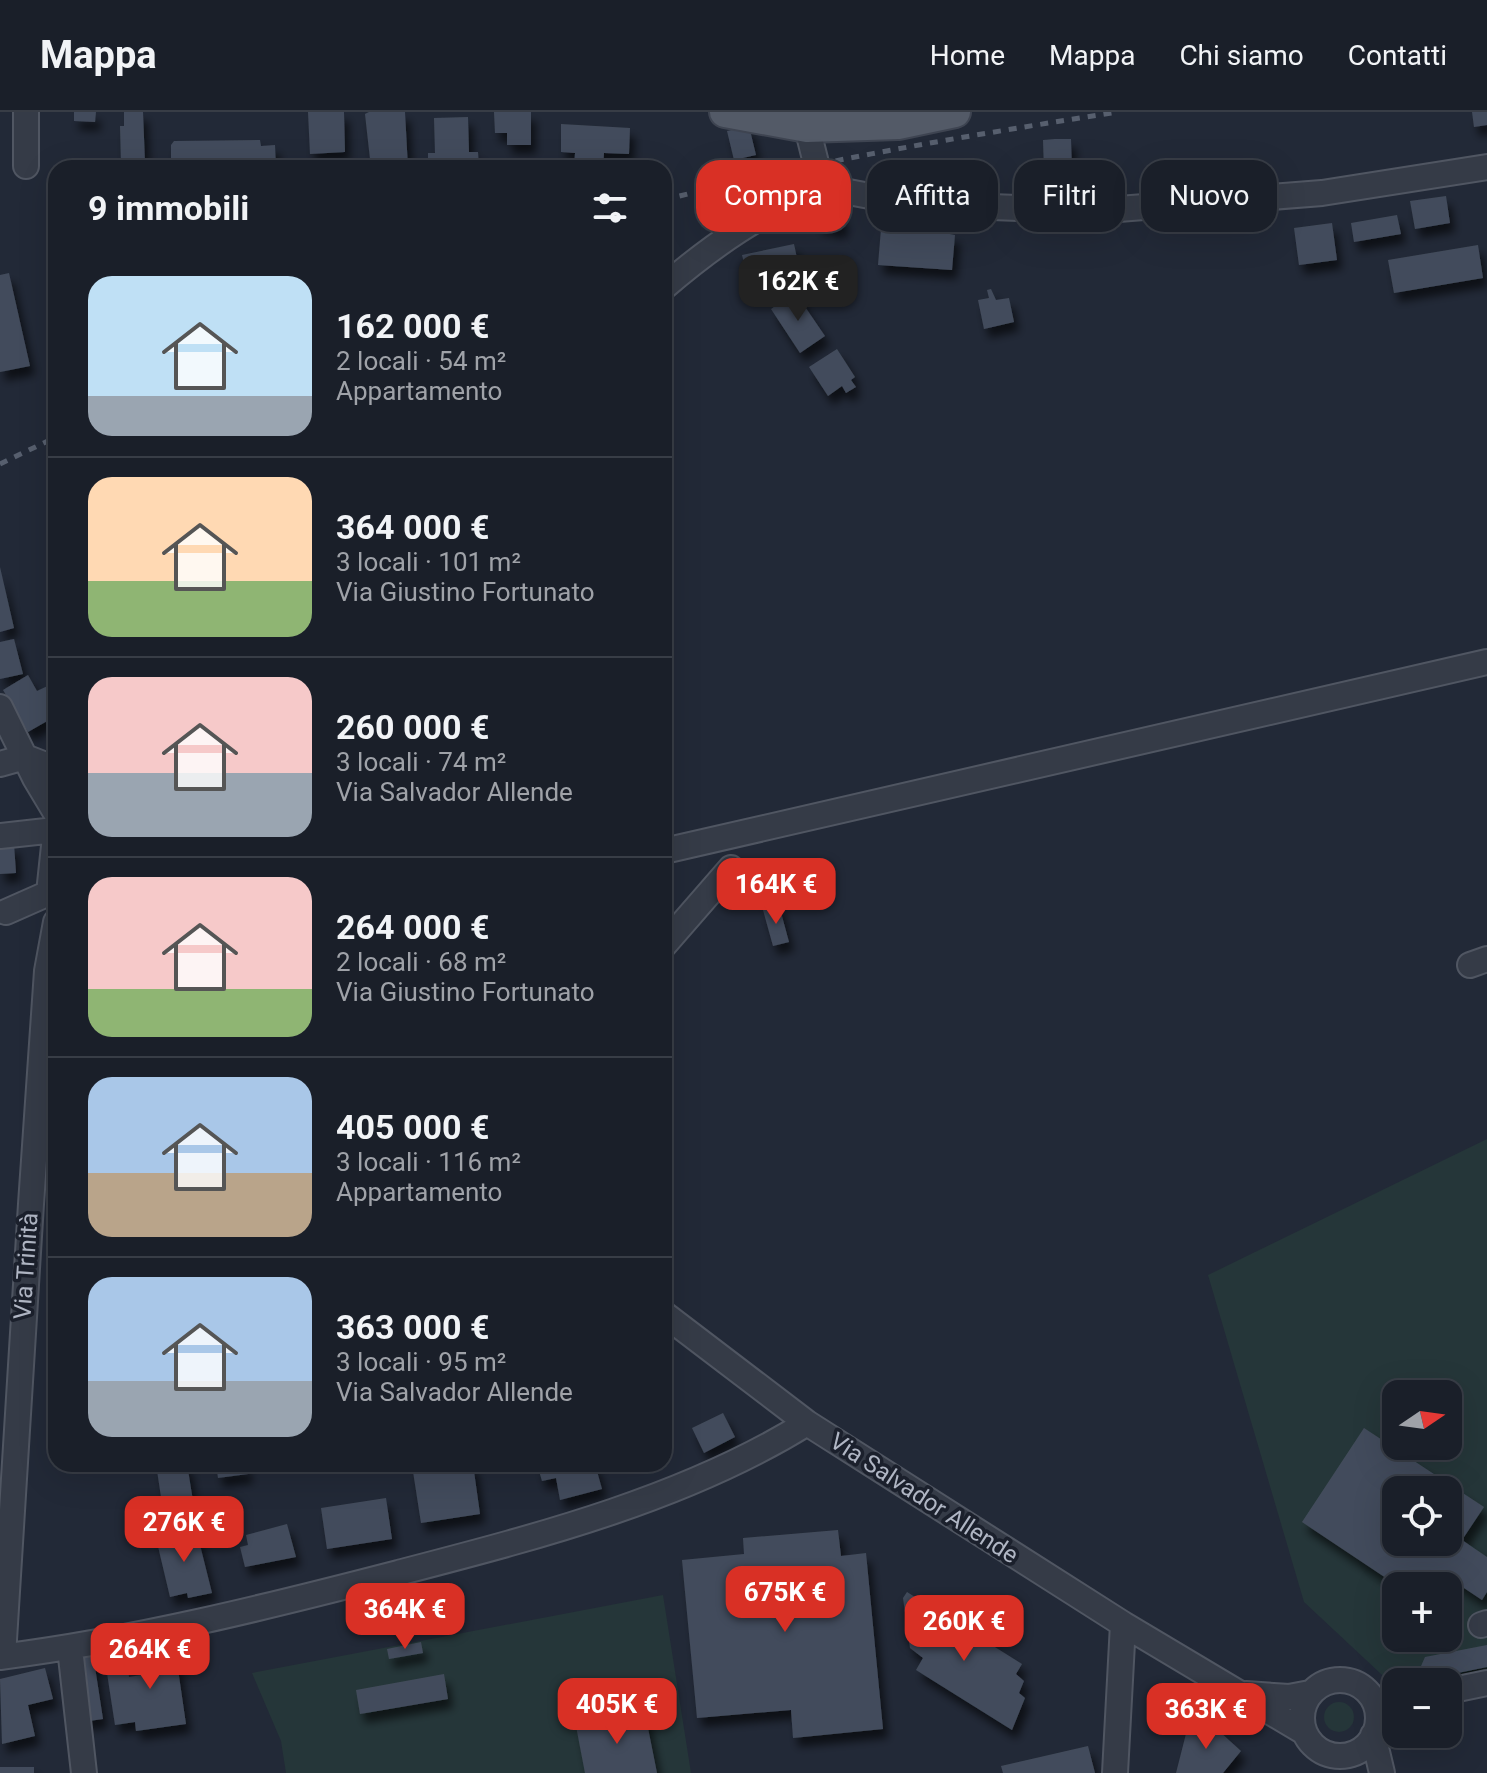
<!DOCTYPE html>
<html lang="it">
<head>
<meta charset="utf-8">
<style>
	body { margin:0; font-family:Roboto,sans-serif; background:#232731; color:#f1f3f6; height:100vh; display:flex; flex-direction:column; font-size:30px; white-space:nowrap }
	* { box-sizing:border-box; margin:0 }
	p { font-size:26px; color:#9fa2a8 }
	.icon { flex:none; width:44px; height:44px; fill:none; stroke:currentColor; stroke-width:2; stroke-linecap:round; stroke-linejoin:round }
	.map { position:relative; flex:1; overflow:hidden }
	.details { position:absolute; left:48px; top:48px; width:624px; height:1312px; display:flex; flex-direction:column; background:#1a1f29; border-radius:24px; box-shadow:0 8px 32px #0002,0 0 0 2px #383d46 }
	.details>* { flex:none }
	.top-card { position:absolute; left:696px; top:48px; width:670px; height:72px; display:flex; gap:16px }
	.needle { width:52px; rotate:77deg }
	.buttons { position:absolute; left:1382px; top:1268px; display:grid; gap:16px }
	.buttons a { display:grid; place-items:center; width:80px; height:80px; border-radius:16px; background:#1a1f29; box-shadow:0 8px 32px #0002,0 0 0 2px #383d46; font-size:40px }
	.price { position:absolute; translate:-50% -68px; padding:0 18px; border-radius:16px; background:#d93025; color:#fff; font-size:26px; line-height:52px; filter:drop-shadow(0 2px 4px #0008) }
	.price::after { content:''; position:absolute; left:50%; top:48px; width:24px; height:18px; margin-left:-12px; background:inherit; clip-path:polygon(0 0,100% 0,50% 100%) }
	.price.selected { background:#222; color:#fff }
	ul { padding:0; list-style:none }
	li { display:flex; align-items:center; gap:24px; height:200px; padding:0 40px }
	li+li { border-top:2px solid #383d46 }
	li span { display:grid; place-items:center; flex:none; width:224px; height:160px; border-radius:24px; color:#555 }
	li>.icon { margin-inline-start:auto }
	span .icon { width:96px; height:96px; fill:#fffc; stroke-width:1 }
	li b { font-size:34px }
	h2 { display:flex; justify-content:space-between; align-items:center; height:96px; padding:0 40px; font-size:34px }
	.pill { padding:0 28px; border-radius:24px; background:#1a1f29; box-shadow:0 8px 32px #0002,0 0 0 2px #383d46; font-size:28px; line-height:72px }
	.pill.selected { background:#d93025; color:#fff }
	header { display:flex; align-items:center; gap:48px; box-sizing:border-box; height:112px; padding:0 40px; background:#1a1f29; border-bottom:2px solid #383d46 }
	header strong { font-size:38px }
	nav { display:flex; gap:44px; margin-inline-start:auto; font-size:28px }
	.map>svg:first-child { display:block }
</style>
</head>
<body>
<header>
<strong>Mappa</strong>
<nav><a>Home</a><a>Mappa</a><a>Chi siamo</a><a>Contatti</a></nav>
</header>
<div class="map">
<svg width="1487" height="1661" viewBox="0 0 1487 1661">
	<defs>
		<filter id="shadow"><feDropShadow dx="5" dy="9" stdDeviation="4" flood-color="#0009"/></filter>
	</defs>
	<rect width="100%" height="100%" fill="#222937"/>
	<path fill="#253639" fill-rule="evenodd" d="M1487 1027V1560L1433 1570H1396V1576L1304 1490 1208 1163ZM1396 1282H1448V1334H1396ZM1396 1378H1448V1430H1396ZM1396 1474H1448V1526H1396Z
		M663 1483 691 1661H286L281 1629 252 1561Z
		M1324 1605a15 15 0 1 1 30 0a15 15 0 1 1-30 0Z"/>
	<path fill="#434c5b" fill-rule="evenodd" filter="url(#shadow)" d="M74 0H96L95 10 74 9Z
		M124 0H143L145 51 121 52 120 14H124Z
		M308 0H344L345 40 310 42Z
		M369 0H405L408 56H371L365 2Z
		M494 0H531V33H507V21H495Z
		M1472 0H1487V13L1474 15Z
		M468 5 469 40H478L479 56H428V41H435L434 6Z
		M561 12 630 16 629 42 604 41 603 56H574L575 41 561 40Z
		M749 14 756 43 734 48 727 19Z
		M1055 27H1071L1072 59H1067V56L1044 59 1043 28Z
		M260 28 261 34 275 33 276 56H171V33L174 29Z
		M826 84 843 90 837 104 844 106 840 118 816 112Z
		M1446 84 1450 111 1415 117 1410 89Z
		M1397 103 1401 122 1354 130 1351 111Z
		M1332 111 1337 148 1299 153 1294 116Z
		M917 116 955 123 952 158 878 153 881 117Z
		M794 132 800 160 749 171 742 143Z
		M1478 133 1483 166 1394 181 1388 148Z
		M9 161 30 254 0 260V163Z
		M991 177 996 188 1009 186 1014 210 984 217 978 188 989 186 987 178Z
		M795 180 825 224 800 241 771 197Z
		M837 237 855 265 851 268 856 275 846 281 842 274 828 284 809 255Z
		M0 455 14 516 0 520Z
		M14 527 23 562 0 567V530Z
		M28 563 37 579 56 570V604L28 620 3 578Z
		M14 732 16 761 0 762V733Z
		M779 793 789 830 773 834 763 798Z
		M723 1301 735 1325 704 1341 692 1316Z
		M1364 1316 1484 1395 1462 1428 1487 1445V1480L1482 1488 1440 1460 1430 1474H1398L1302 1410ZM1396 1378H1448V1430H1396Z
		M156 1352H187L196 1407 165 1411Z
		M216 1352H246L248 1362 218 1366Z
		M473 1352 480 1402 421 1411 412 1353Z
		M537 1352H595L602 1377 560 1388 556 1366 542 1369Z
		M386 1386 392 1427 327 1437 321 1396Z
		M287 1412 296 1445 245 1455 240 1435 248 1433 246 1423Z
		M196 1417 212 1481 188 1486 187 1481 170 1485 156 1426Z
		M838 1418 841 1444 866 1441 883 1617 793 1626 791 1598 697 1606 682 1448 744 1442 743 1426Z
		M907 1480 1022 1552 1016 1562 1024 1569 1019 1581 1025 1586 1012 1618 916 1558 923 1546 910 1536 903 1486Z
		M173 1523 186 1612 136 1619 135 1610 115 1613 107 1561 128 1558 129 1565 160 1560 158 1543 141 1546 139 1530Z
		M421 1530 423 1541 389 1547 387 1537Z
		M1487 1533V1555L1414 1570 1425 1545Z
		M93 1542 103 1607 82 1610 75 1545Z
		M45 1556 53 1587 28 1593 35 1624 2 1632 0 1567Z
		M444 1562 448 1587 360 1602 356 1578Z
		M645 1601 657 1661H585L576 1614Z
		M1189 1610 1219 1619 1241 1639 1223 1661H1176Z
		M1088 1634 1095 1661H1003L1001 1654Z
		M0 1655H34V1661H0Z"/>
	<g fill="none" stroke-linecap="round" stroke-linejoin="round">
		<defs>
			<path id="minor" d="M26 0V54
				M822 75 912 92 1093 99 1322 81 1487 55
				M664 175C713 133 762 99 822 75L807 15
				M0 595 35 666 56 701
				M25 645 56 657
				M0 652 25 645
				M0 724 55 718
				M664 739 1487 550
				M6 800 49 781 56 715
				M664 833 731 756
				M1470 853 1487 847
				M664 1202 807 1311 1123 1512 1304 1620
				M1481 1513 1487 1511
				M70 1536 84 1661
				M3 1544 31 1092 47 859 56 810
				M0 1545C134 1528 267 1495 398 1461 536 1425 685 1387 807 1311
				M1302 1606a38 38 0 1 1 76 0a38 38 0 1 1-76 0Z
				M1448 1579 1487 1571
				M1246 1582 1289 1585 1310 1581
				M1373 1623 1382 1661
				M1115 1661 1123 1512"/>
			<path id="major" d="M725 0 807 15 898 12 955 0"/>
		</defs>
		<use href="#minor" stroke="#505662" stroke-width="28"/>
		<use href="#major" stroke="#3e4451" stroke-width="34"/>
		<use href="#minor" stroke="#353b47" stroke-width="24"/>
		<use href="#major" stroke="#535a67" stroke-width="30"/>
		<path stroke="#575f6e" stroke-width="5" stroke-dasharray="8 8" stroke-linecap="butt" d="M664 88C814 49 965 24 1118 0
			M0 352 56 325"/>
	</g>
	<g text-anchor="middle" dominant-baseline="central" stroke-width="7" stroke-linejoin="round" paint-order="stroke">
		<g font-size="24" fill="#b0b6c4" stroke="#1b202c">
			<text transform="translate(26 1154) rotate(-86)">Via Trinità</text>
			<text transform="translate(924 1386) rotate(33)">Via Salvador Allende</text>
		</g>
	</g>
</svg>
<div class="buttons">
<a><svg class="needle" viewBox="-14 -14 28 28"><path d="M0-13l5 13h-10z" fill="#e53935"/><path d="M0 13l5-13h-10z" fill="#9fa2a8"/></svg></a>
<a><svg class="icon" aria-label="locate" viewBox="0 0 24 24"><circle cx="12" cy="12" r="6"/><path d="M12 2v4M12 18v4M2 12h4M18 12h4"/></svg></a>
<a>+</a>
<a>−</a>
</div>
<b class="price selected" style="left:798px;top:211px">162K €</b>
<b class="price" style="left:776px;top:814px">164K €</b>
<b class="price" style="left:184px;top:1452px">276K €</b>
<b class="price" style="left:785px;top:1522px">675K €</b>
<b class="price" style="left:405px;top:1539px">364K €</b>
<b class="price" style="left:964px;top:1551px">260K €</b>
<b class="price" style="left:150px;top:1579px">264K €</b>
<b class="price" style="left:617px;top:1634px">405K €</b>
<b class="price" style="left:1206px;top:1639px">363K €</b>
<div class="top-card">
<a class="pill selected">Compra</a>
<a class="pill">Affitta</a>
<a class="pill">Filtri</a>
<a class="pill">Nuovo</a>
</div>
<section class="details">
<h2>9 immobili<svg class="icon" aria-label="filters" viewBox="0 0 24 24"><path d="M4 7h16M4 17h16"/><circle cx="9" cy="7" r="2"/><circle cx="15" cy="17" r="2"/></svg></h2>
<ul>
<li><span style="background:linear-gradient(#bfe0f5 75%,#9aa5b1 0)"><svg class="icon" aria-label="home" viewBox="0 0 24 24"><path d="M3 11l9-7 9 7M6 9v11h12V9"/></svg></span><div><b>162 000 €</b><p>2 locali · 54 m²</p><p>Appartamento</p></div></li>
<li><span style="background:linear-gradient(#ffd9b3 65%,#8fb573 0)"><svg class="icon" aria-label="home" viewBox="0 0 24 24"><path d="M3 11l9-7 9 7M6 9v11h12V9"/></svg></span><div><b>364 000 €</b><p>3 locali · 101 m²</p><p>Via Giustino Fortunato</p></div></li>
<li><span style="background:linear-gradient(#f6c9c9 60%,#9aa5b1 0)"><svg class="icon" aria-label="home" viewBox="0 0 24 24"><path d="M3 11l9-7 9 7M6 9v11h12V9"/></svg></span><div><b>260 000 €</b><p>3 locali · 74 m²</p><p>Via Salvador Allende</p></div></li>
<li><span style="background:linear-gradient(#f6c9c9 70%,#8fb573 0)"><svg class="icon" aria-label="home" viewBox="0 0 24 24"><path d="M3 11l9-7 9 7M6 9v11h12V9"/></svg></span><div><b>264 000 €</b><p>2 locali · 68 m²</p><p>Via Giustino Fortunato</p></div></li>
<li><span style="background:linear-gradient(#a9c7e8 60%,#b9a48a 0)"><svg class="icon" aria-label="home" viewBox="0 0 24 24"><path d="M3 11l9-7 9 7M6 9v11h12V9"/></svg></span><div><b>405 000 €</b><p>3 locali · 116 m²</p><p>Appartamento</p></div></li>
<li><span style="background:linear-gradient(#a9c7e8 65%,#9aa5b1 0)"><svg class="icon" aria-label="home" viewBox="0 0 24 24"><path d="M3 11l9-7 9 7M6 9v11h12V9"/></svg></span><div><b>363 000 €</b><p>3 locali · 95 m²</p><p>Via Salvador Allende</p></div></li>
</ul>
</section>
</div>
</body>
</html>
